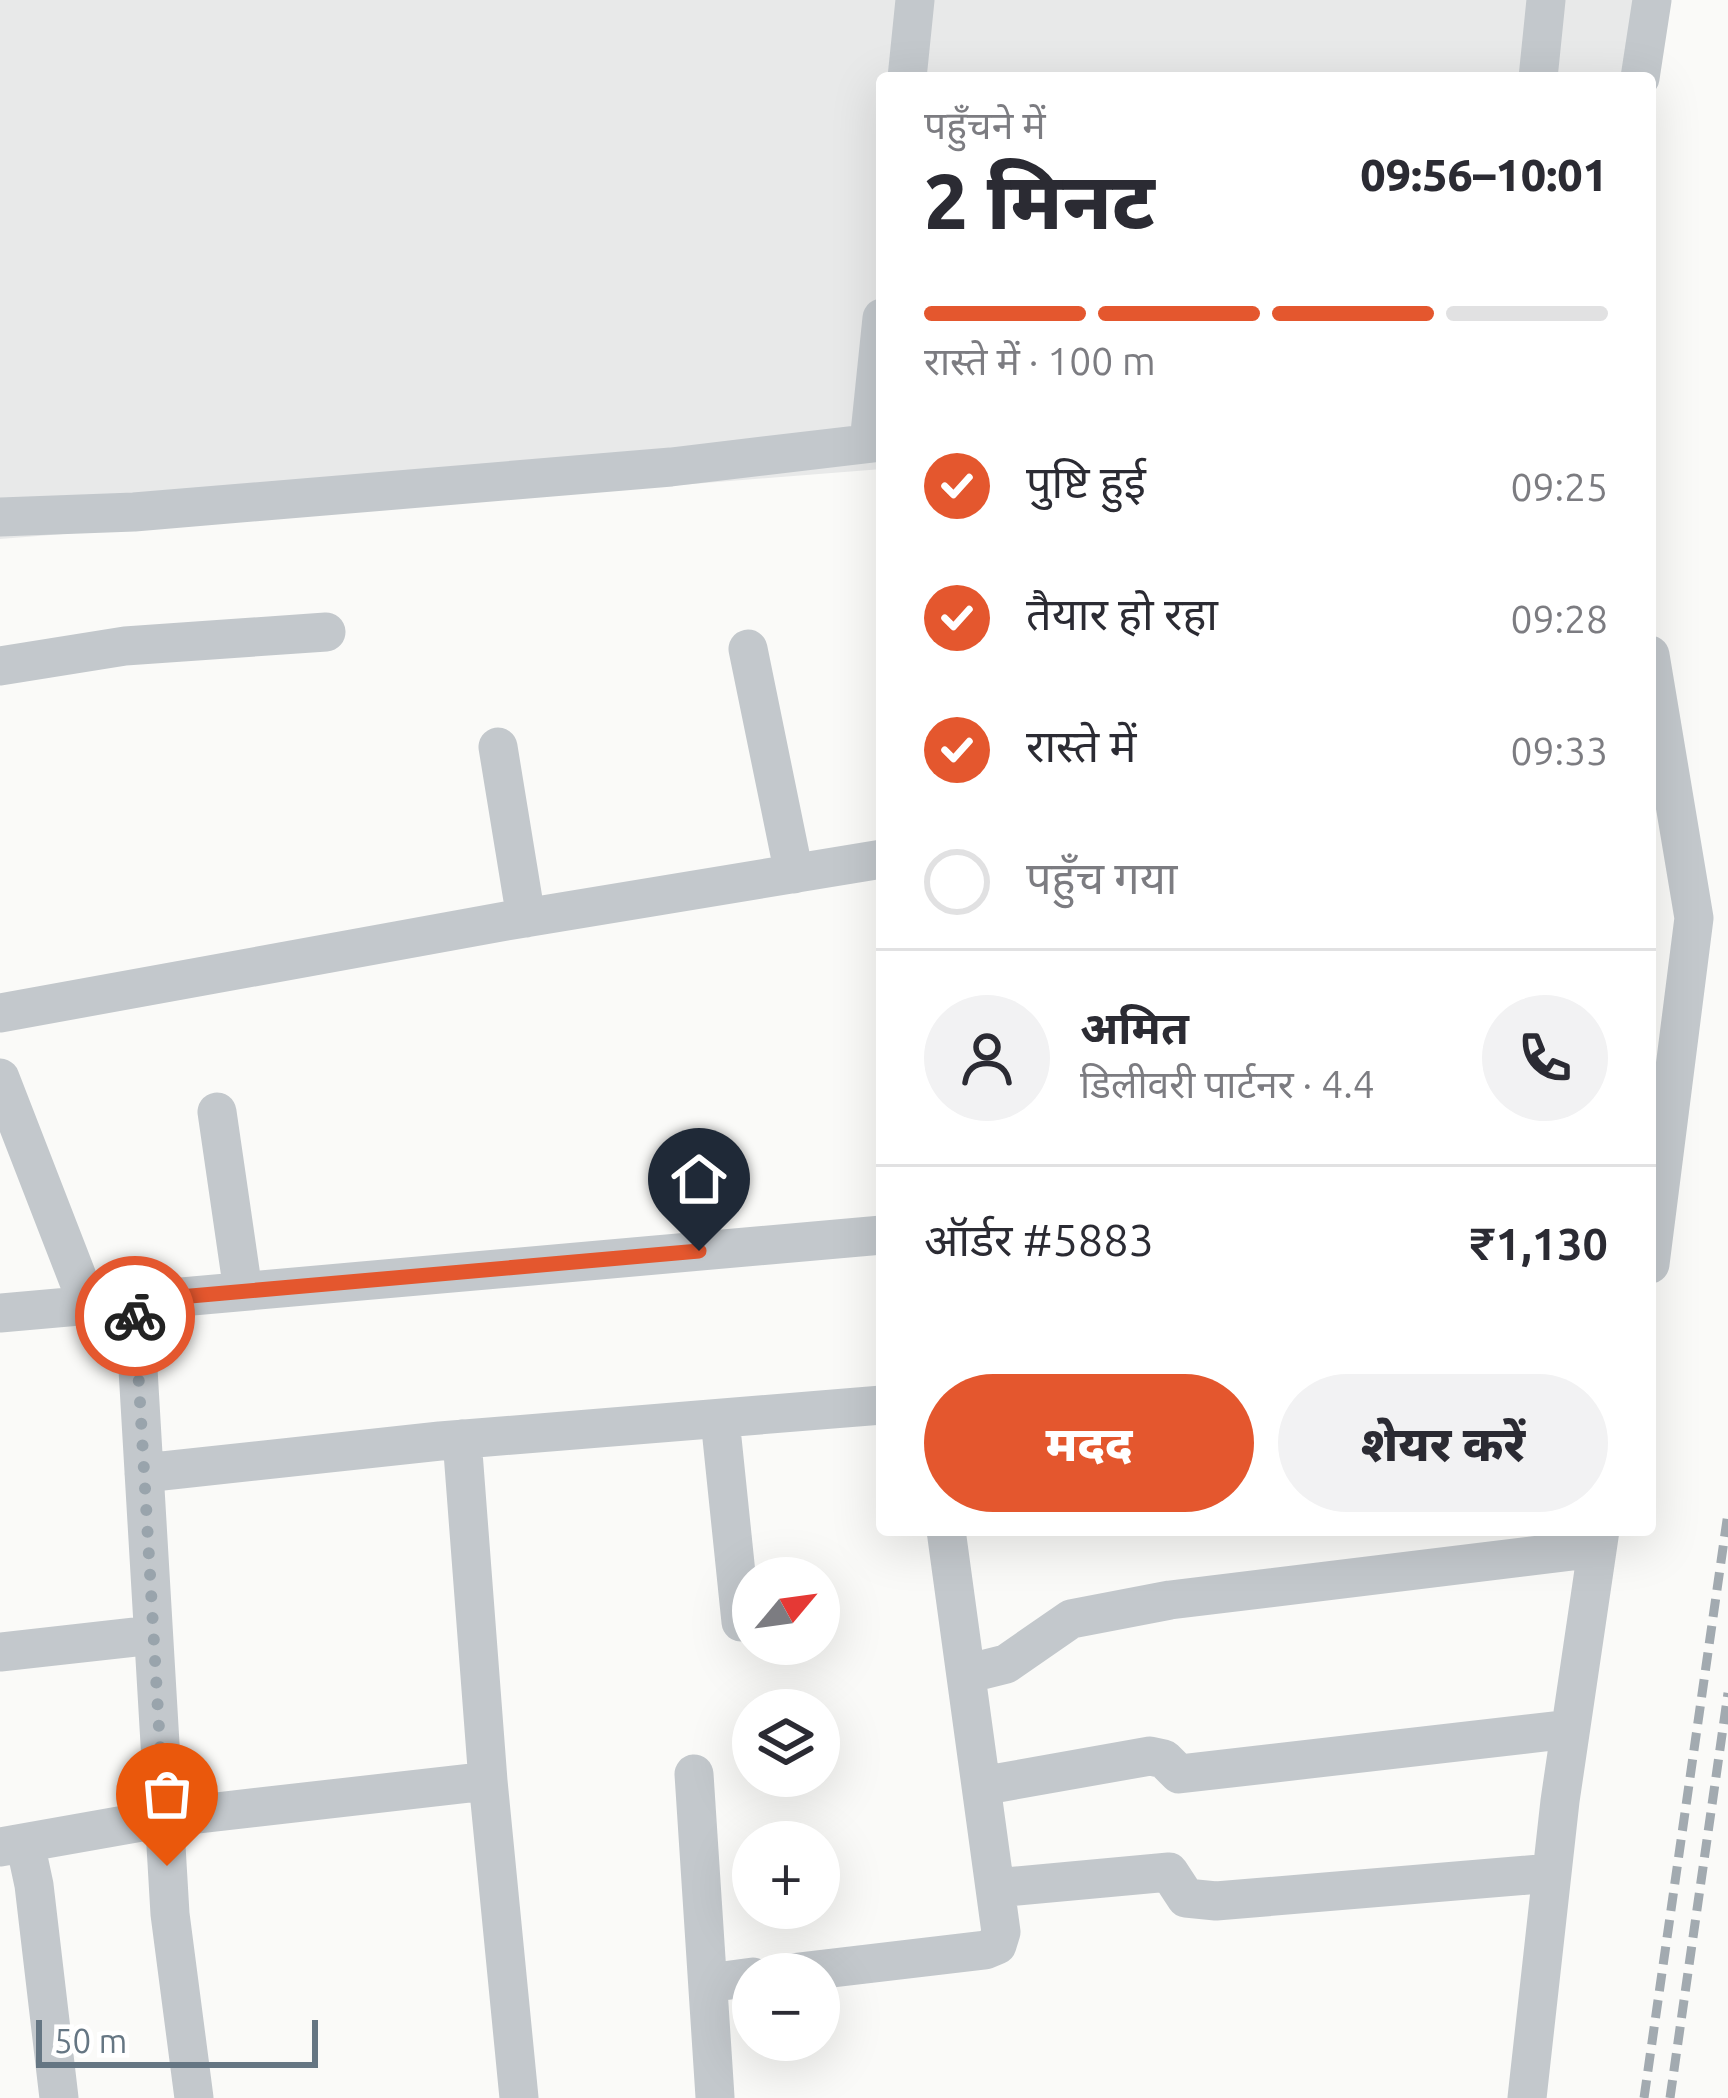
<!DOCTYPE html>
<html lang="hi">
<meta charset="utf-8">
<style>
:root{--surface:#fff;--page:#f2f2f3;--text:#2b2b33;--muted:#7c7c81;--line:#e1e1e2;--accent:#e4572e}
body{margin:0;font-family:Ubuntu,"Noto Sans Devanagari",sans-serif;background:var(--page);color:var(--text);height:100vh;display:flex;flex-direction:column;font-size:45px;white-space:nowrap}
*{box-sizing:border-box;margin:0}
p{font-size:39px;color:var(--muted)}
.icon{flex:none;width:66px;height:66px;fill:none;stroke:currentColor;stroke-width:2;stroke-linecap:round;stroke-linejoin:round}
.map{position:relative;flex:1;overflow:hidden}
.details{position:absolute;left:876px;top:72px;width:780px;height:1464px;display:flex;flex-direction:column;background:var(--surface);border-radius:12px;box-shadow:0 12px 48px #0002}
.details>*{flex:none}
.needle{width:78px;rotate:61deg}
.tools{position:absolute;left:732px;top:1557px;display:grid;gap:24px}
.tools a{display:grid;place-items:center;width:108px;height:108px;border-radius:50%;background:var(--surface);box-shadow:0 12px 48px #0002;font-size:60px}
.scale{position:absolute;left:36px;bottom:30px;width:282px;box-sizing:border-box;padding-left:12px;border:6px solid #657683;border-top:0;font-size:33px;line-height:42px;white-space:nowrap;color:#657683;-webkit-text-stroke:9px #fff;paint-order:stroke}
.pin{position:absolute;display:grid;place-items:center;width:102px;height:102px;color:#fff;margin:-123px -51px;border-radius:50% 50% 50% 0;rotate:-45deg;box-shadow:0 0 12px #0007}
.pin .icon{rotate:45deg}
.courier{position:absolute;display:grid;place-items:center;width:120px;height:120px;margin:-60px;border:9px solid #e4572e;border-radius:50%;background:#fff;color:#222;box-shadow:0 3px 15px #0007}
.summary em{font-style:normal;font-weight:800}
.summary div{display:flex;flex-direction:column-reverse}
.summary{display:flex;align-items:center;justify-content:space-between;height:204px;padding:0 48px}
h1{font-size:78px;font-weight:800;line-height:90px}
.bar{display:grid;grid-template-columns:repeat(4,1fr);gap:18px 12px;align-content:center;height:144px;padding:0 48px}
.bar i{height:15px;border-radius:9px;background:var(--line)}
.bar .active{background:var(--accent)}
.bar p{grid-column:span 4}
.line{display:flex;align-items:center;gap:30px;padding:0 48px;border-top:3px solid var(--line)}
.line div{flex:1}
.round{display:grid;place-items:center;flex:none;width:126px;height:126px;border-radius:63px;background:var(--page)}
ol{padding:0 48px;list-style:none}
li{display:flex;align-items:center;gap:36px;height:132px}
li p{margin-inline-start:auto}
li .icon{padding:12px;border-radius:50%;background:var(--accent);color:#fff;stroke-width:4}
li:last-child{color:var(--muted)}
li i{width:66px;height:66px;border:6px solid var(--line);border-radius:50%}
.action{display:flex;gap:24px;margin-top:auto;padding:24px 48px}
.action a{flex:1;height:138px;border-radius:72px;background:var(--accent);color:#fff;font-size:48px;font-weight:800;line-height:138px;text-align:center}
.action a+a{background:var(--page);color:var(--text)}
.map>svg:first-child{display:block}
.built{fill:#e8e9e9}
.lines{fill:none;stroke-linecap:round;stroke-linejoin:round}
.minor{stroke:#c3c8cc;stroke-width:39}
.rail{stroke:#a2aab0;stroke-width:9;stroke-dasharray:18 9;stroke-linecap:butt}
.done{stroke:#99a4ac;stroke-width:12;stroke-dasharray:0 21.6}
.route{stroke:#e4572e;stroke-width:15}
</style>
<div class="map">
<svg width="1728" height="2098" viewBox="0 0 1728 2098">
<rect width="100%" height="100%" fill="#fafaf8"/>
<!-- built -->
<path class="built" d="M0,0H1656L1650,78H882V469L0,539Z"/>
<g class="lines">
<!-- minor -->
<path class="minor" d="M907,78L915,0
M1538,78L1546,0
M1640,78L1652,0
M869,443L882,318
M0,517L134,512L671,467L882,442
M748,649L794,874
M1650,655L1694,918L1650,1264
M0,666L125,646L326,632
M498,747L526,918
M0,1013L506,921L882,859
M0,1078L88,1305
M217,1112L243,1291
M134,1301L170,1914L194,2098
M0,1313L882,1235
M720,1419L741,1622
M462,1439L488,1781L519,2098
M144,1473L440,1441L882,1405
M0,1652L153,1635
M966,1674L1006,1664L1071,1619L1170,1600L1597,1548
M694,1774L715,2097
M981,1786L1150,1756L1164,1759L1179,1774L1570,1729
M25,1843L34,1885L59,2098
M0,1847L164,1818L488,1781
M995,1888L1169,1872L1186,1898L1216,1901L1552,1873
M782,1974L985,1950L997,1945L1001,1932L946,1530
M708,1983L753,1977
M1527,2098L1560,1801L1600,1530"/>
<!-- rail -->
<path class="rail" d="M1644,2098L1728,1513
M1670,2098L1728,1693"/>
</g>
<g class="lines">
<!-- done -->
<path class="done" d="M135,1316L167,1866"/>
<!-- route -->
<path class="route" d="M135,1316L134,1301L699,1251"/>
</g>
</svg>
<div class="tools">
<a><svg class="needle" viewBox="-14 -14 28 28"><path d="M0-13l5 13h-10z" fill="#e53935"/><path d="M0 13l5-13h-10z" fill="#7c7c81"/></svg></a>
<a><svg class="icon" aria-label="layers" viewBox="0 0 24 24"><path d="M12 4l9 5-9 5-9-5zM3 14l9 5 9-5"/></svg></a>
<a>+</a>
<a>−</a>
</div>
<div class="scale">50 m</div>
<div class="pin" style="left:167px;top:1866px;background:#ea580c"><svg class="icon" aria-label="bag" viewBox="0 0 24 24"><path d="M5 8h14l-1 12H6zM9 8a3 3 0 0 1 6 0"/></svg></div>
<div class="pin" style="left:699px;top:1251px;background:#1f2937"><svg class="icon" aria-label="home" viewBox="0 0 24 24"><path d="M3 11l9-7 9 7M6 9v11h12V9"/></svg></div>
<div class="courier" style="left:135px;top:1316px"><svg class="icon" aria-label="bike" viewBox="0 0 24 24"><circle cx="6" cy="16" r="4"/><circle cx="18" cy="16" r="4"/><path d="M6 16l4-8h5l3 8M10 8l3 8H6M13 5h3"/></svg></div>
<section class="details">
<div class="summary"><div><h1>2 मिनट</h1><p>पहुँचने में</p></div><em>09:56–10:01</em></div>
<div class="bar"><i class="active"></i><i class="active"></i><i class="active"></i><i></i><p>रास्ते में · 100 m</p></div>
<ol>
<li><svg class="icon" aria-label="check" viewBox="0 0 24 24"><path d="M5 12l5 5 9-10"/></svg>पुष्टि हुई<p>09:25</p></li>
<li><svg class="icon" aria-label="check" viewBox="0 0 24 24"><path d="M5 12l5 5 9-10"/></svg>तैयार हो रहा<p>09:28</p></li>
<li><svg class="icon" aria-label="check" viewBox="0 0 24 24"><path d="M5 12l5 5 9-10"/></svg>रास्ते में<p>09:33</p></li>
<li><i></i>पहुँच गया</li>
</ol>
<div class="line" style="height:216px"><a class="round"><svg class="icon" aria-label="person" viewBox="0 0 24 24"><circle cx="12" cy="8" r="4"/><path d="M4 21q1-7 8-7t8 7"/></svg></a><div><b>अमित</b><p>डिलीवरी पार्टनर · 4.4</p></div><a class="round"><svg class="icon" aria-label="phone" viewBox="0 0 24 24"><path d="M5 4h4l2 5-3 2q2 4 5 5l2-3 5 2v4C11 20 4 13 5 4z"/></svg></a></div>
<div class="line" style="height:156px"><div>ऑर्डर #5883</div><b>₹1,130</b></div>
<div class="action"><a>मदद</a><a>शेयर करें</a></div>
</section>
</div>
